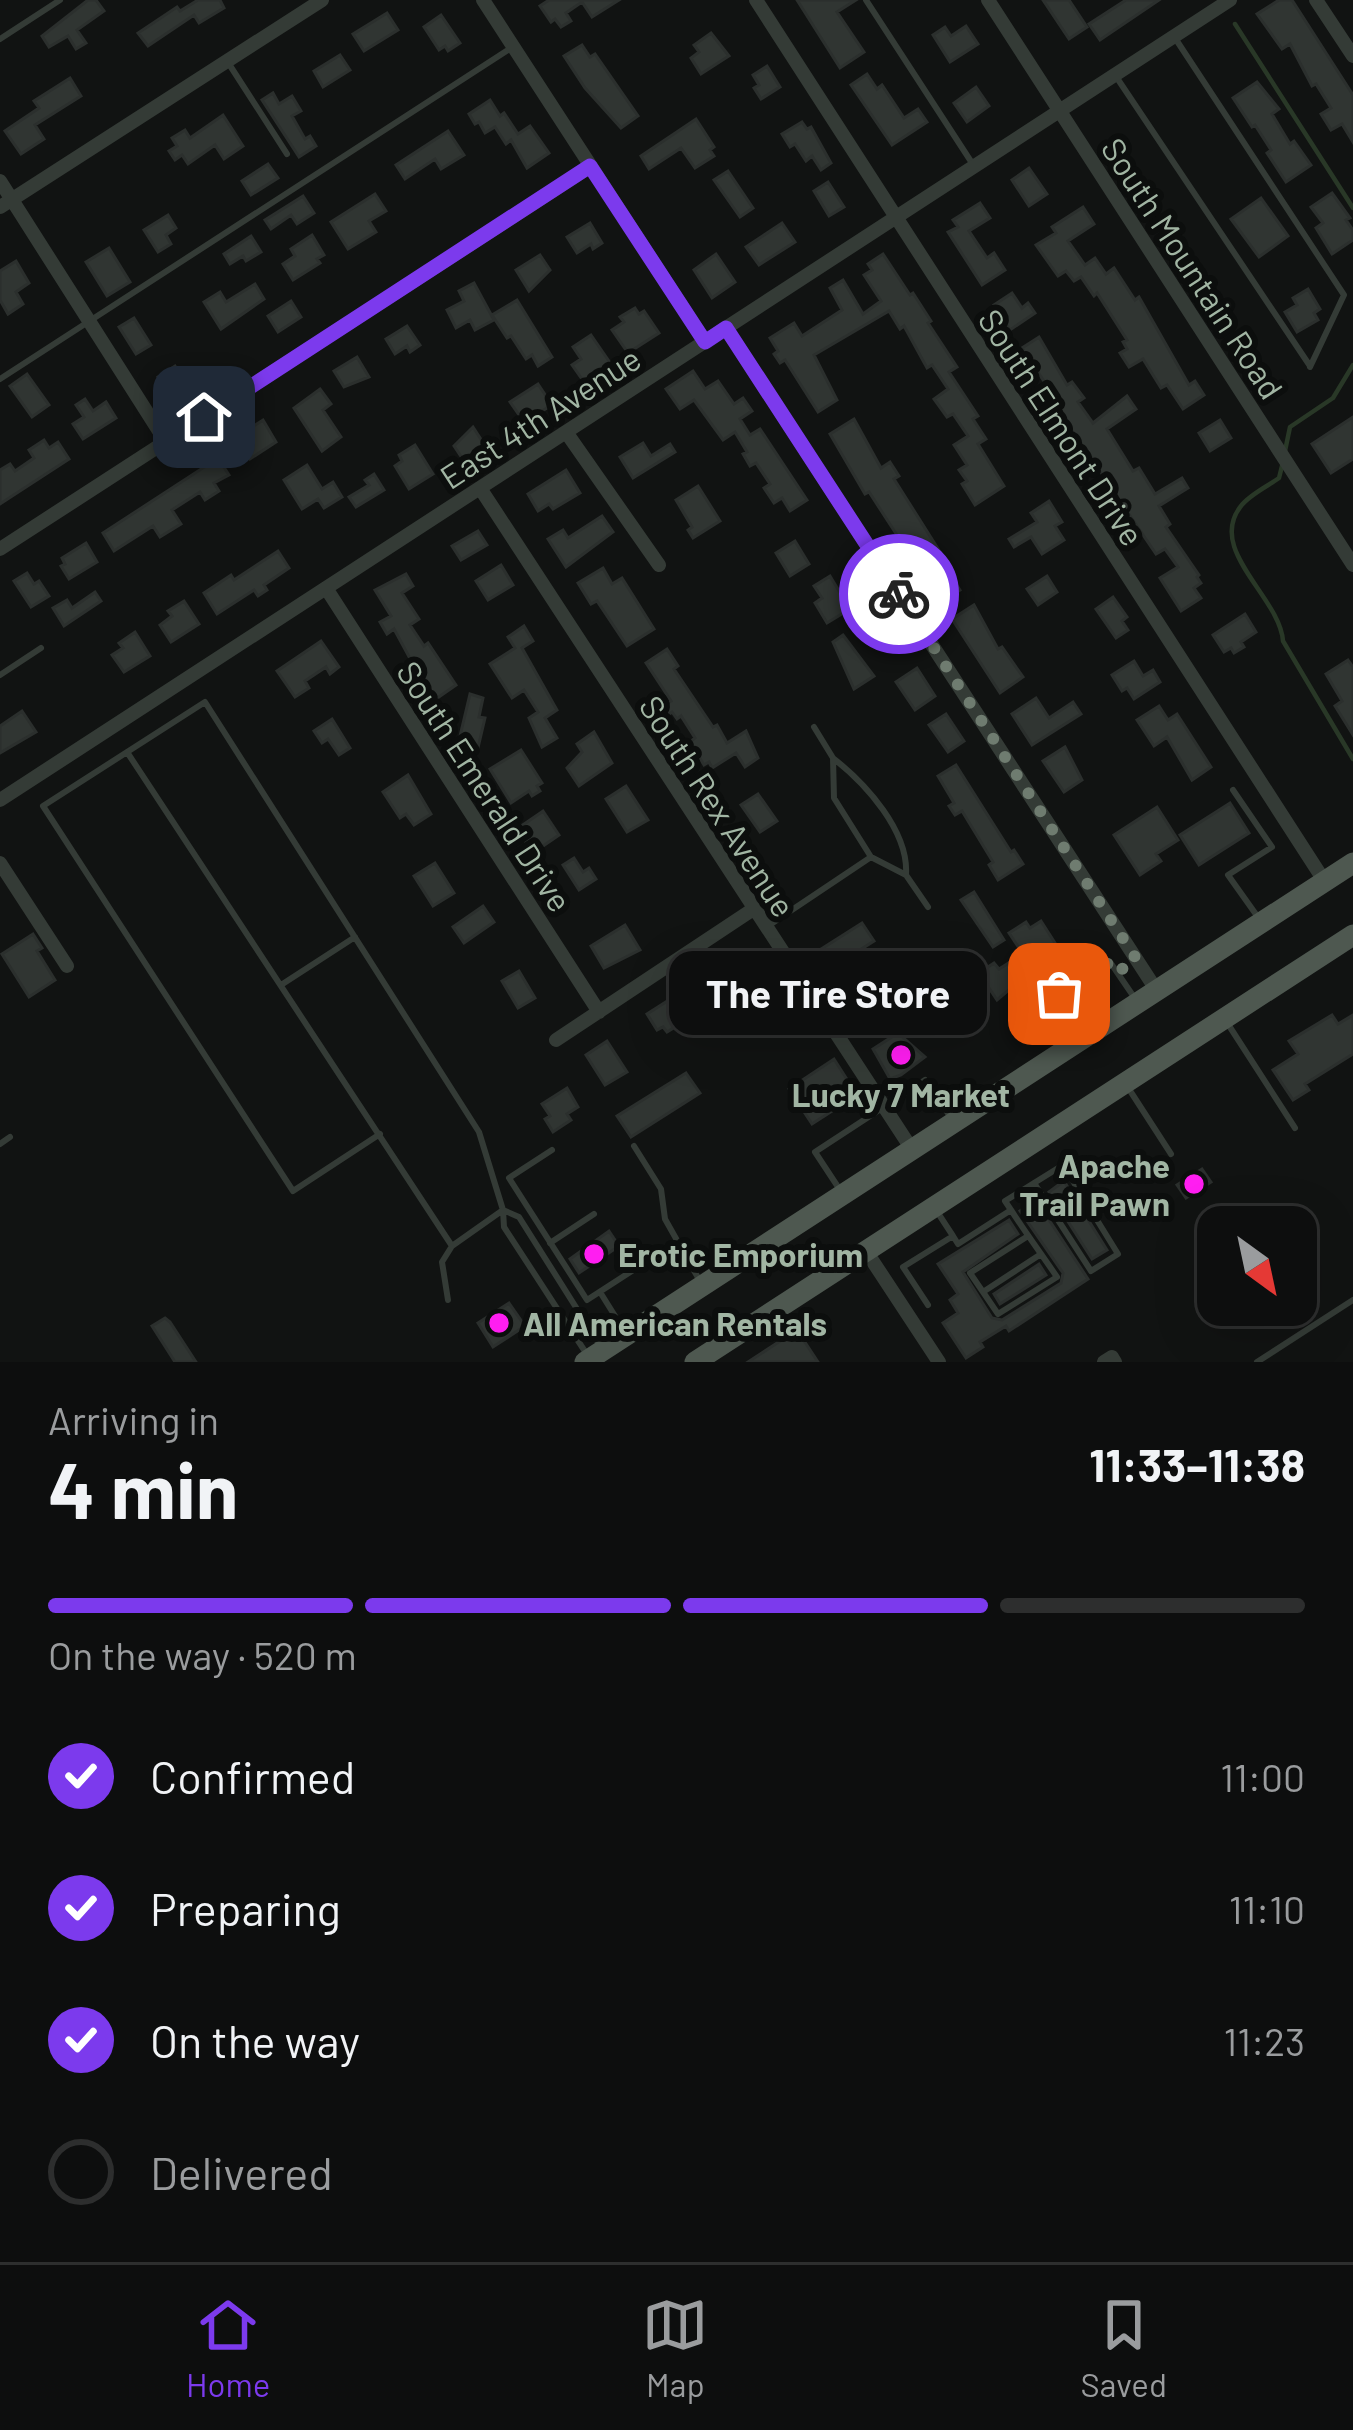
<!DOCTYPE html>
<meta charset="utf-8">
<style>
:root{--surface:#0d0e0e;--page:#161717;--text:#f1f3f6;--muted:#9a9c9e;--line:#2d2e2e;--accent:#7c3aed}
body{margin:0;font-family:Barlow,sans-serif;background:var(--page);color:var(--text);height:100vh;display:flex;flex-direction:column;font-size:45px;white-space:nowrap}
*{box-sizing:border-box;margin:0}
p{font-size:39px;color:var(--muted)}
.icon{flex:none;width:66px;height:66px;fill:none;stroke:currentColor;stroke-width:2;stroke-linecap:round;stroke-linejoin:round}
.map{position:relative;height:1362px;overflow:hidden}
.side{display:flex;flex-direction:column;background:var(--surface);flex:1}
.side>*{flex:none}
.needle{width:78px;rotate:147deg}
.controls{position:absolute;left:1197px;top:1206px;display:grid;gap:24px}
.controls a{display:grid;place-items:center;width:120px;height:120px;border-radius:24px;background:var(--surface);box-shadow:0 12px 48px #0002,0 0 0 3px var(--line);font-size:60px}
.pin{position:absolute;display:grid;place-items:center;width:102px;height:102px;color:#fff;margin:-51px;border-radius:24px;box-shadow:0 6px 18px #0006}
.courier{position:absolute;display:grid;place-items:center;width:120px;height:120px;margin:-60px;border:9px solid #7c3aed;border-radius:50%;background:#fff;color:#222;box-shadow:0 3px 15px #0007}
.bubble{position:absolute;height:84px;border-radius:24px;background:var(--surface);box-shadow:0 12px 48px #0002,0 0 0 3px var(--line);font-size:39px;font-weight:700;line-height:84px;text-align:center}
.head em{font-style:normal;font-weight:700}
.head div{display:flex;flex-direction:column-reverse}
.head{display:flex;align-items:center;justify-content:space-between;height:204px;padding:0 48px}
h1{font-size:78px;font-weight:700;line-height:90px}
.bar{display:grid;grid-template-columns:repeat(4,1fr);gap:18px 12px;align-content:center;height:144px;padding:0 48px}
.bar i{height:15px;border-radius:9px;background:var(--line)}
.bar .active{background:var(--accent)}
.bar p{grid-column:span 4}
ol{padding:0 48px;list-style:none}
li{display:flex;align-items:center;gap:36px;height:132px}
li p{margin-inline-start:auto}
li .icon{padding:12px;border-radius:50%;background:var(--accent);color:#fff;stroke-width:4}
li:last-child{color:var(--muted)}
li i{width:66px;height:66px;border:6px solid var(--line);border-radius:50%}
.dock{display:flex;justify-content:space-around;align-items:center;height:168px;border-top:3px solid var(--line);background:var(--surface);font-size:33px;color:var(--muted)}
.dock a{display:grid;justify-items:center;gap:6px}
.dock .active{color:var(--accent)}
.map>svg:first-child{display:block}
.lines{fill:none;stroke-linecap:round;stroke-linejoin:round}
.stream{stroke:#293827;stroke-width:4.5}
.building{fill:#303532;stroke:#2b2f2d;stroke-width:3}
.service{stroke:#343b36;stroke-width:6}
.minor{stroke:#343b36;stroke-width:14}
.primary{stroke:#4e5850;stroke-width:21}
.done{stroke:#6f7c70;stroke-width:12;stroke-dasharray:0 21.6}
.route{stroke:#7c3aed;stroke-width:15}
.poi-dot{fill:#ff1ef1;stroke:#0c0e0d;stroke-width:4.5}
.labels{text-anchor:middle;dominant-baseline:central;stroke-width:12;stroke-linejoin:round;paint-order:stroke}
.street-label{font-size:33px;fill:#a1b5a3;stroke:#0c0e0d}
.poi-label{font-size:33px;font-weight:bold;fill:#a1b5a3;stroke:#0c0e0d;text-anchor:start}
</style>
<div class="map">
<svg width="1353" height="1362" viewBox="0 0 1353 1362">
<rect width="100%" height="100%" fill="#111312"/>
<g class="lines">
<!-- stream -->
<path class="stream" d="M1235,24L1353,208
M1285,451L1290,427L1333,398L1353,365
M1283,462L1279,478C1268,486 1249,495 1241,506C1206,550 1280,597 1283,641L1353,759"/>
</g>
<!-- building -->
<path class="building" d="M88,0H96L104,11L77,30L86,43L76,49L68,36L49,47L42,36Z
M198,0H220L224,8L199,23L194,15L148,46L138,33L177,7L180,11Z
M549,0H619L592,17L582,2L566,13L571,21L561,27L555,19L551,22L540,6Z
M797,0H856L837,12L864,52L840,68Z
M1043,0H1069L1087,27L1069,39Z
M1126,0H1159L1100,40L1089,24Z
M1279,0H1292L1353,95V142L1342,124L1331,130L1321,114L1331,108L1316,84L1312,86L1290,44L1282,49L1257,14Z
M387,13L398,30L364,51L353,34Z
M441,15L460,43L448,51L445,46L439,50L424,27Z
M966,26L978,44L950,62L933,35L945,27L951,36Z
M711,33L729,56L701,74L691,58L699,52L694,45Z
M582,45L590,57L595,54L638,116L621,128L585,88L564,56Z
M340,55L350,70L323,87L314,71Z
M767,66L780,87L761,99L754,88L759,85L753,75Z
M867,74L877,89L882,85L904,118L918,109L927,122L892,145L851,85Z
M70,78L81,96L35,125L44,139L21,154L5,131L39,108L34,101Z
M1257,82L1279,109L1272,114L1290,144L1294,141L1311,165L1286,182L1267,153L1271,150L1255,125L1252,127L1233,98Z
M976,87L989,106L967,122L954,103Z
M273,93L279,104L292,96L301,111L292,116L305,139L310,136L316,146L299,157L262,100Z
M490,100L500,116L504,113L518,134L530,126L549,153L527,168L511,140L506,144L495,127L485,133L479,122L475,124L469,114Z
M223,115L243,146L224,159L215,145L188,164L182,155L175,160L169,151L177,146L172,138L185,130L190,138Z
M696,119L714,147L710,150L714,156L695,168L681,148L649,169L641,156Z
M802,122L807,129L811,127L831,163L821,170L812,156L806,161L795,144L790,147L782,134Z
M448,131L464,155L441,169L435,159L405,179L396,165Z
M268,164L278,178L251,195L242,181Z
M1029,168L1047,194L1029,206L1012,180Z
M728,171L753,208L740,217L714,180Z
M828,182L844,207L829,216L814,191Z
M1332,193L1350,218L1346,220L1353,230V240L1332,254L1316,228L1323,223L1311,207Z
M375,194L386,211L369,221L376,232L348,249L331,222Z
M303,196L314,213L297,224L291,215L271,229L265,220Z
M1261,198L1288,236L1259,257L1231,219Z
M980,203L990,218L969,231L987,258L994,253L1005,270L982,285L948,232L958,227L953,220Z
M1083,207L1094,224L1068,241L1085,265L1095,258L1106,274L1114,268L1135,300L1139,297L1189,385L1195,381L1204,395L1183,409L1167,385L1161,388L1143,359L1129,367L1120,353L1127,349L1123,342L1127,340L1097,293L1094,296L1081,277L1074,281L1066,271L1058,276L1036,245L1056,233L1052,227Z
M168,215L176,228L166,235L171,244L158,252L144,230Z
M590,223L602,243L593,249L591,244L577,253L567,237Z
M782,223L795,242L759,265L746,247Z
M312,235L324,255L317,259L320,263L293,280L283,264L295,256L291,249Z
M251,236L261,252L246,261L243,256L230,264L224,254Z
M109,248L130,282L107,296L86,262Z
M716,254L735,282L712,298L694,270Z
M883,254L910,295L913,293L931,321L928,323L957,367L949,372L978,416L973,419L986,439L978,444L1004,486L975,505L962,484L967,481L959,470L967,465L954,445L968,436L953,414L947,417L934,399L948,389L932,365L927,368L904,326L900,329L889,311L814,355L837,400L818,412L785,360L780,363L774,354L778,351L770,338L794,323L802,336L842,310L830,288L843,280L863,314L881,301L864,275L872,270L868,264Z
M540,255L550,270L529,291L516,270Z
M16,261L29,283L16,292L23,304L8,314L0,300V271Z
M474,283L494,320L475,330L470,320L456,328L447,310L464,301L459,291Z
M255,284L264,299L221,329L204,302L220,292L226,302Z
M1308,289L1320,309L1314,313L1318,320L1297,332L1285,312L1297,305L1293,298Z
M1012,293L1022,308L1028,303L1035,313L1010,330L994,305Z
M517,300L552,357L538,366L532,355L526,359L511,336L507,338L492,315Z
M291,301L301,317L278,332L268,316Z
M635,308L639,314L644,311L659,333L628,353L612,330L624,322L620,317Z
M134,318L151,345L136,354L119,327Z
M407,326L420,345L410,352L407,346L395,354L386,339Z
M591,335L611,364L584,382L572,365L581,359L573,347Z
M1039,337L1067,385L1072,382L1084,398L1078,402L1093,423L1127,396L1136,409L1107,429L1133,471L1139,468L1155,494L1182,478L1188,488L1159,506L1170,524L1166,527L1199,575L1197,577L1201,583L1194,588L1201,598L1181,611L1160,578L1178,567L1165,549L1156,554L1043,388L1047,386L1022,348Z
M357,357L369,377L344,387L334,371Z
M175,366L194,397L177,407L158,377Z
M693,371L705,389L718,381L734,404L743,398L752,411L740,419L750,435L760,429L807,500L790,511L782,498L774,503L764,488L770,484L756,463L750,466L743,454L747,452L735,432L723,440L694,400L680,409L666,389Z
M27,374L49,405L32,417L10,386Z
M538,384L552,405L524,422L510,402Z
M320,389L331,404L323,410L341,437L322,451L294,408Z
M85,399L93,411L106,402L116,418L83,439L73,424L84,417L76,405Z
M1353,417V459L1331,473L1312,444Z
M854,419L881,468L890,462L899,476L894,479L954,574L951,576L960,590L941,603L869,492L865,494L830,434Z
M263,420L276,442L250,459L236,437Z
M1220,420L1231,438L1210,451L1199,433Z
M473,427L486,447L464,461L454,446Z
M44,440L49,448L58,442L69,459L0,504V470L10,464L15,471L34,458L29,450Z
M643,443L651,456L670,444L675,452L633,478L620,457Z
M415,445L433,474L409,489L395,466L402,461L399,455Z
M218,458L229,475L214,483L219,491L205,500L200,492L172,510L181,524L160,537L153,526L114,551L103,533Z
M307,465L322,489L333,482L342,497L324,508L318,499L302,509L284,480Z
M566,470L580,493L553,509L549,504L538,511L528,494Z
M374,474L384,490L356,507L349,497L369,485L365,480Z
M698,486L720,521L693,538L688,530L692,527L676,500Z
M1049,501L1062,522L1055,526L1064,540L1042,554L1031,537L1014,547L1009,539L1037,522L1031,513Z
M602,516L613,532L566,567L548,539L563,530L568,538Z
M478,531L487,545L461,560L452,546Z
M795,541L809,564L790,576L776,553Z
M86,543L97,562L69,579L61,566L65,564L62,558Z
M278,551L289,568L264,585L267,590L258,596L254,590L217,614L204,593L231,575L234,580Z
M501,565L513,585L488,600L476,581Z
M603,568L612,584L622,578L654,629L627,646L597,601L591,604L578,583Z
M27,573L34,584L39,581L49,596L31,607L14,581Z
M406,574L413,586L402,593L419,619L410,625L424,646L428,643L456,685L433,701L394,629L387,634L380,622L391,616L375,590Z
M830,576L850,609L827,623L815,603L822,598L814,586Z
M1047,576L1057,592L1038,605L1027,589Z
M95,592L101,601L64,626L53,608L67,600L72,608Z
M1113,597L1127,617L1122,621L1128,630L1116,638L1096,609Z
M184,601L199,624L171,642L160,625L172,616L168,611Z
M974,605L998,649L1002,647L1023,677L1000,693L952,619Z
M1245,614L1256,632L1241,642L1244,647L1234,653L1231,648L1224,652L1213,635Z
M524,626L533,641L522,648L557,710L545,718L557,738L542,747L529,718L538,712L524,690L512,698L490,664L515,648L508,637Z
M135,632L150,656L124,672L112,655L123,648L119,643Z
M843,635L874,676L854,689L833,642Z
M321,641L339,667L330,674L326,667L305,681L309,688L295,697L277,671Z
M667,649L678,666L674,669L713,727L717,725L727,743L746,731L758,758L745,767L736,753L712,768L709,762L704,765L690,742L695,738L681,716L677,719L672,712L668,715L662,706L671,701L646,663Z
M1348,660L1353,667V735L1335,706L1342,701L1326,674Z
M1134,661L1143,676L1153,670L1160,682L1134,699L1127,688L1122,691L1112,675Z
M917,668L935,696L915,710L896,682Z
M470,694L483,698L479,717L485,718L477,752L462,749L465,738L460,736Z
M1036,698L1049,718L1073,702L1081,714L1032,745L1012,714Z
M1159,706L1168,720L1177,714L1211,767L1192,780L1167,737L1154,746L1137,720Z
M22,711L36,732L0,753V726Z
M946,714L964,741L948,752L929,725Z
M332,719L350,748L339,755L328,739L322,743L314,731Z
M594,732L612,763L579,786L567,768L582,752L577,744Z
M1065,747L1082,780L1064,792L1043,761Z
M521,750L542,783L537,786L540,791L532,796L529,791L511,803L490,769Z
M956,765L1011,852L1014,850L1023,864L998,880L989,865L993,862L962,811L955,815L949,806L954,803L938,776Z
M408,775L431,814L414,825L406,814L400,818L383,792Z
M626,786L648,820L627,832L606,799Z
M758,794L777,821L760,832L741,805Z
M1230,803L1249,833L1199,865L1180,835Z
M1157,807L1178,840L1156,854L1161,861L1140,875L1114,835Z
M543,811L559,835L533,853L517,829Z
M574,858L583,872L589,868L596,879L579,890L563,865Z
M435,863L454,893L433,906L414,876Z
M974,892L1004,940L993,947L961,900Z
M483,906L494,922L464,943L453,927Z
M1041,921L1057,946L1025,968L1029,973L997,1000L979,973L994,963L999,969L1023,954L1009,933L1026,922L1030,928Z
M862,923L874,941L860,950L876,974L869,979L875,987L849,1004L841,993L849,988L830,960L823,964L815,953Z
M625,925L640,950L604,968L591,946Z
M33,934L42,948L37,951L55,980L29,997L2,954Z
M747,956L759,975L742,986L744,990L709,1007L704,998L712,993L705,982Z
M519,971L535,998L518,1008L502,981Z
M686,989L696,1005L676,1018L680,1024L667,1032L663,1027L657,1030L647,1014Z
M781,998L796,1022L779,1032L764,1009Z
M1332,1015L1338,1024L1353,1015V1054L1305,1084L1309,1090L1293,1100L1273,1070L1298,1054L1289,1041Z
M898,1033L925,1057L901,1075L890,1079L873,1049Z
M607,1041L627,1072L605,1085L586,1055Z
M834,1059L857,1095L812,1124L789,1089Z
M686,1073L700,1093L631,1137L617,1116Z
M567,1088L578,1107L567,1114L571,1120L553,1132L545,1119L550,1116L542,1104Z
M1202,1169L1211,1182L1186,1198L1177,1185Z
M1064,1181L1107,1250L1092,1259L1049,1192Z
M1036,1200L1088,1279L1009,1331L1006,1326L980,1342L983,1347L966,1358L943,1323L958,1313L950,1300L958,1294L938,1264L1009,1220L1018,1234L963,1272L992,1318L1002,1320L1061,1283L1063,1273L1020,1211Z
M609,1231L619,1246L579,1273L570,1259Z
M1039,1264L1046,1275L1000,1304L994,1294Z
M509,1303L525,1326L493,1347L478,1323Z
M165,1318L170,1322L196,1362H175L152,1326Z
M797,1330L818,1362H748Z"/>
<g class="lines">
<!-- service -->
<path class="service" d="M866,0L972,163
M1175,38L1344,295L1310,367
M0,39L60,0
M229,64L287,154
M1117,78L1310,366
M0,379L511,48
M0,675L41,648
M814,727L833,758L834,798L871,857L906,875L928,907
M127,752L452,1246L503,1210
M833,758C866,784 909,831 906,875
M1233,790L1272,847L1228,875L1260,920
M768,926L871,857
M281,985L355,937
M1226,1021L1295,1128
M1085,1034L1059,994L1110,962L1136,1000
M1127,1086L1171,1154
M380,1134L293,1191L43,806L205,702L479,1132L503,1210L504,1227L586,1353
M0,1144L10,1137
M634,1146L661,1189L665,1219L701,1283
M552,1150L509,1178L587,1300L638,1267
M842,1193L815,1152L925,1080L952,1119
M503,1210L519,1217L601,1347
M1011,1210L1005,1201L1063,1165L1118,1254L1091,1271L1034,1183
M953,1236L958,1244L1011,1210C1026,1233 1042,1255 1057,1277L998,1314L983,1292L1041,1254
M550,1243L594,1214
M600,1292L625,1332
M983,1292L970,1273L1028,1236
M448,1300L442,1262L452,1246
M928,1305L903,1267L953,1236L936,1210
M1257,1362L1353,1300"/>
<!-- minor -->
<path class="minor" d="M483,0L705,342
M756,0L1325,882
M988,0L1353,565
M1316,0L1353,56
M0,181L166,442
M0,207L322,0
M726,328L1157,991
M566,432L659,565
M480,488L913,1151
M0,549L591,166
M326,588L599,1012
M0,800L1230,0
M0,863L67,966
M556,1040L752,910
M866,1251L939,1362
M1104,1362L1112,1357L1115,1362"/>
<!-- primary -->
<path class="primary" d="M585,1362L1353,863
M695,1362L1353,935"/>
</g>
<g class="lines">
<!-- done -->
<path class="done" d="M899,594L1137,960L1117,972L1110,962L1059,994"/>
<!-- route -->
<path class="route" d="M204,417L590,166L705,342L726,328L899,594"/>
</g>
<!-- markers -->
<g class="poi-dot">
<circle cx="901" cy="1055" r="12"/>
<circle cx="1194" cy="1184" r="12"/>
<circle cx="594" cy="1254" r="12"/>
<circle cx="499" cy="1323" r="12"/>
</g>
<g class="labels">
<!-- street labels -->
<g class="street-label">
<text transform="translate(1193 268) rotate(57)">South Mountain Road</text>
<text transform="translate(540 417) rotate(-33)">East 4th Avenue</text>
<text transform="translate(1062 427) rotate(57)">South Elmont Drive</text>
<text transform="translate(485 786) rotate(57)">South Emerald Drive</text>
<text transform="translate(718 806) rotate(57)">South Rex Avenue</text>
</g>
<!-- poi labels -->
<g class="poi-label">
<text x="901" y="1094" text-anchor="middle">Lucky 7 Market</text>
<text x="1170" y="1165" text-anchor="end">Apache<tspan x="1170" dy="38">Trail Pawn</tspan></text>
<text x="618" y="1254">Erotic Emporium</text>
<text x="523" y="1323">All American Rentals</text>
</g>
</g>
</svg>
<div class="controls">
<a><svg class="needle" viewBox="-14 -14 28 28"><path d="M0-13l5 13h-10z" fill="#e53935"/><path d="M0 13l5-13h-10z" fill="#9a9c9e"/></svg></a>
</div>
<div class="pin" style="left:1059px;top:994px;background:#ea580c"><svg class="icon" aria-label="bag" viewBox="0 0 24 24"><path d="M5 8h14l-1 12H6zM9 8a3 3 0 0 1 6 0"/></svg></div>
<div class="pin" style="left:204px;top:417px;background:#1f2937"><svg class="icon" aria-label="home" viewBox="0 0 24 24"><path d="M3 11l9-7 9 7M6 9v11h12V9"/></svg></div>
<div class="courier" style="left:899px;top:594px"><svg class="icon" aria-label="bike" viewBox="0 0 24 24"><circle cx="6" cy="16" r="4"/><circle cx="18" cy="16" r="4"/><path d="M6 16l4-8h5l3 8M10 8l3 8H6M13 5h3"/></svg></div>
<div class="bubble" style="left:669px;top:951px;width:318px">The Tire Store</div>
</div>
<section class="side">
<div class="head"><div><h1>4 min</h1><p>Arriving in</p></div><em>11:33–11:38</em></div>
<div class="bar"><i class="active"></i><i class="active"></i><i class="active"></i><i></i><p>On the way · 520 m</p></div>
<ol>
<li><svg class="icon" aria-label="check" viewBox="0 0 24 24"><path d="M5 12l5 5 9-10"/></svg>Confirmed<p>11:00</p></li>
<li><svg class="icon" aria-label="check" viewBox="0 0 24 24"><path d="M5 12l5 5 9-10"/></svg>Preparing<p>11:10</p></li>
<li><svg class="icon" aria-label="check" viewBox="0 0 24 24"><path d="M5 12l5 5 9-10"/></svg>On the way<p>11:23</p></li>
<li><i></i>Delivered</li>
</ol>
</section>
<nav class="dock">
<a class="active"><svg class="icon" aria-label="home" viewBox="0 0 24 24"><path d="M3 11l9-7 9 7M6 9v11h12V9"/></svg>Home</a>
<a><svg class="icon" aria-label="map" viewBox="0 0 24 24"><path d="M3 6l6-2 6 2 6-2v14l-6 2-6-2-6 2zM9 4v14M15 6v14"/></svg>Map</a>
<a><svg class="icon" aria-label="saved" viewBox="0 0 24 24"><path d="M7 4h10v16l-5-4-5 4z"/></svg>Saved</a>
</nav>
